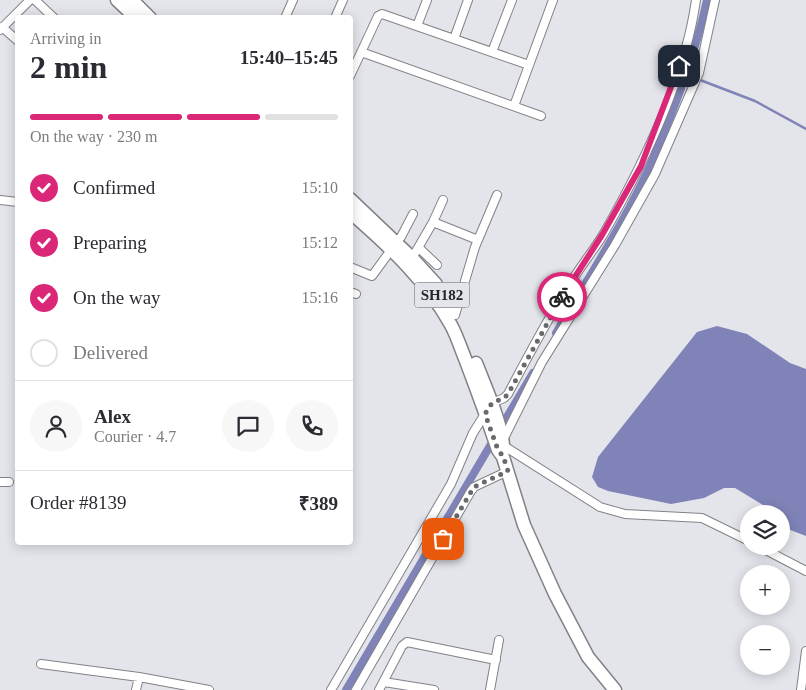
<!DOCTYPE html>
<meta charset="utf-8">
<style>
:root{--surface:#fff;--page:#f7f7f7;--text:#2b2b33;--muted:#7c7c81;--line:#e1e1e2;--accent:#db2777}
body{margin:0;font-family:"Times New Roman",serif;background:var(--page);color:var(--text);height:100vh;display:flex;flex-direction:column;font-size:19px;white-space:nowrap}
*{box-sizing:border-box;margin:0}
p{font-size:16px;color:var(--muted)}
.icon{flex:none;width:28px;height:28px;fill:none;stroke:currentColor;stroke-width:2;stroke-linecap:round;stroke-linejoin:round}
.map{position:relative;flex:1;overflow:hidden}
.sheet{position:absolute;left:15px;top:15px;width:338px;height:530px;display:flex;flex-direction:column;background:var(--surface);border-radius:5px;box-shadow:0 2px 12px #0003}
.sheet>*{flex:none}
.controls{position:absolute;left:740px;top:505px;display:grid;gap:10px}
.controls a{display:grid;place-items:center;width:50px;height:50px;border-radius:50%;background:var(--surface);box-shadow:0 2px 12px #0003;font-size:25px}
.pin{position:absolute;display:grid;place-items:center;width:42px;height:42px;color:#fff;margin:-21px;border-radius:10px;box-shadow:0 2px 8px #0006}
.courier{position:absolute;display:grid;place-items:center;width:50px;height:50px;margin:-25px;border:4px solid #db2777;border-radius:50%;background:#fff;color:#222;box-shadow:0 1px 6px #0007}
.headline em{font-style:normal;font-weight:700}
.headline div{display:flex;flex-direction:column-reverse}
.headline{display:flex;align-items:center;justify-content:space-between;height:85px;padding:0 15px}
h1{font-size:32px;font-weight:700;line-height:38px}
.bar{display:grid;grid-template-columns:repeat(4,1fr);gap:8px 5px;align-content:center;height:60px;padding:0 15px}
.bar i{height:6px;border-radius:4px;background:var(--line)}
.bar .selected{background:var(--accent)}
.bar p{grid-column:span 4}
.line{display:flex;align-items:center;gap:12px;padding:0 15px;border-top:1px solid var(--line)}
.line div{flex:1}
.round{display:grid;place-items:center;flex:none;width:52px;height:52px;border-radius:26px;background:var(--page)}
ol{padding:0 15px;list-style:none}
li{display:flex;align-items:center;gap:15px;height:55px}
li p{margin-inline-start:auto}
li .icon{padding:5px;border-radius:50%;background:var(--accent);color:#fff;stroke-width:4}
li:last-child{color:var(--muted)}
li i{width:28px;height:28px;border:2px solid var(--line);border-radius:50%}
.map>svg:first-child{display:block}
.water{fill:#7f83b7}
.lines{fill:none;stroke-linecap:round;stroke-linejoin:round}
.stream{stroke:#7f83b7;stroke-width:2.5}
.canal{stroke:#7f83b7;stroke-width:8}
.street-casing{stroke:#818287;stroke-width:10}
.primary-casing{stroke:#818287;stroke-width:15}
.street{stroke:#fff;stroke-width:8}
.primary{stroke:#fff;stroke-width:12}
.done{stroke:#68696c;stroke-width:5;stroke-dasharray:0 9}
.route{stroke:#db2777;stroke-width:6}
.labels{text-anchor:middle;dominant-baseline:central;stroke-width:4;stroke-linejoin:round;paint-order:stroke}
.shield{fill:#e4e5eb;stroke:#5e5f62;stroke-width:1}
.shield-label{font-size:15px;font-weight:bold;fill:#252628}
</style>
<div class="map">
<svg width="806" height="690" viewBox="0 0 806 690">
<rect width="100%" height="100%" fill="#e4e5eb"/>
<!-- water -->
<path class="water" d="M717,326L747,334L790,363L806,369V536L785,528L781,525V514H771L763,505L735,488H724L704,498L671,504L608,491L598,487L592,477L598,457L697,332Z"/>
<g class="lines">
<!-- stream -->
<path class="stream" d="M687,75L755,101L806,129"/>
<!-- canal -->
<path class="canal" d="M556,333C589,276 627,219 653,159C675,107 695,55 707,0
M346,690L533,373"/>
<defs>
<path id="street" d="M35,0L54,18
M285,18L293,0
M335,18L343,0
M417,26L427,0
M2,27L18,41
M0,30L30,0
M454,39L468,0
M361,52L541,116
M492,52L512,0
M350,76L378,16L382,14L529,65
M514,106L553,0
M0,200L18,202
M433,222L478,240
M396,242L401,237L413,214
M419,248L437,265
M411,260L433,222L443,200
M350,267L372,276L391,250
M350,292L356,294
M455,315L475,247L497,195
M503,440L542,362L615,245L655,174L699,73L715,0
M504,446L600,507L625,514L702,518L749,541
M0,482H9
M758,546L806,571
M41,664L139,677L209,690
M384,682L434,690
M136,690L139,677
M331,690L451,484L473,433L492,403L504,398L508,394C528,356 548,318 571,282C581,266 593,251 603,235C642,167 685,78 696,0
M356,690L471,491L474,487L508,471
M379,690L402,646L407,642L496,660
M490,690L499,640
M801,690L806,651"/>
<path id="primary" d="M117,0L136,18
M132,0L150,18
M350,199L412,258L435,283L451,309
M350,212C388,245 427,281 451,325C457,336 461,349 466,361C477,390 488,420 498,450L503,457L524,525L555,594L588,657L615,690
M476,363C484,384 505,430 503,451"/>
</defs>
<!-- street casing -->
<use href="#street" class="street-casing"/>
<!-- primary casing -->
<use href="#primary" class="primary-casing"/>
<!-- street -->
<use href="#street" class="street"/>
<!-- primary -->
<use href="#primary" class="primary"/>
</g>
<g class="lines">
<!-- done -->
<path class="done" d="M443,539L474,487L508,471L503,456L498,450L485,414L492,403L504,398L508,394L562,297"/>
<!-- route -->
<path class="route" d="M562,297L602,235L641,166L679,66"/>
</g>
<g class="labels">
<!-- shield labels -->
<rect class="shield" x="414.5" y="282.5" width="55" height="25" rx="4"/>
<g class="shield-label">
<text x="442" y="295">SH182</text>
</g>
</g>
</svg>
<div class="controls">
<a><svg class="icon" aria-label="layers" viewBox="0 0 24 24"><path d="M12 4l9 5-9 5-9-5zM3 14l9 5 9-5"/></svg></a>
<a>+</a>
<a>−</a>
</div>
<div class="pin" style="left:443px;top:539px;background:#ea580c"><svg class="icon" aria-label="bag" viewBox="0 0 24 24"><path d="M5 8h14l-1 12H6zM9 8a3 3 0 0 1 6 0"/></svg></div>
<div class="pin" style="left:679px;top:66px;background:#1f2937"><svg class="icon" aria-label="home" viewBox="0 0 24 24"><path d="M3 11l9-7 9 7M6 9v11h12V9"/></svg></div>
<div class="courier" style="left:562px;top:297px"><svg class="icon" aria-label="bike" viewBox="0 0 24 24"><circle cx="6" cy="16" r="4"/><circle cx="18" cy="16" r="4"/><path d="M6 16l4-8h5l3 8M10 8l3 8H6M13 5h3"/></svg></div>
<section class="sheet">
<div class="headline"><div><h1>2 min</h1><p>Arriving in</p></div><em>15:40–15:45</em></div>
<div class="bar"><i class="selected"></i><i class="selected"></i><i class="selected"></i><i></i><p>On the way · 230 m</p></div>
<ol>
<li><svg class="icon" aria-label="check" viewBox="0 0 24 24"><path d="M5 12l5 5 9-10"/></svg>Confirmed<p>15:10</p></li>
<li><svg class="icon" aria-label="check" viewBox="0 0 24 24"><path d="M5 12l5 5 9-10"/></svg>Preparing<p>15:12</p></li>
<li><svg class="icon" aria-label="check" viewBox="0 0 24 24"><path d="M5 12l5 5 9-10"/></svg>On the way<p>15:16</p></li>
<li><i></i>Delivered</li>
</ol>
<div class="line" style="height:90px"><a class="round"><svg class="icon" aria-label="person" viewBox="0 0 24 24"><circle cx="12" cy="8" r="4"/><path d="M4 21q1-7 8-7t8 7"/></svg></a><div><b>Alex</b><p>Courier · 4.7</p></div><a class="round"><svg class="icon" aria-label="chat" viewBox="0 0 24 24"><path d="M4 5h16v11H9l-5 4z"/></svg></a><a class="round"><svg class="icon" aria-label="phone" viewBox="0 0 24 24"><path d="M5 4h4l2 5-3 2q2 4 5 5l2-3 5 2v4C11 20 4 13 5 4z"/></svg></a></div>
<div class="line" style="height:65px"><div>Order #8139</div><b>₹389</b></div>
</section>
</div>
